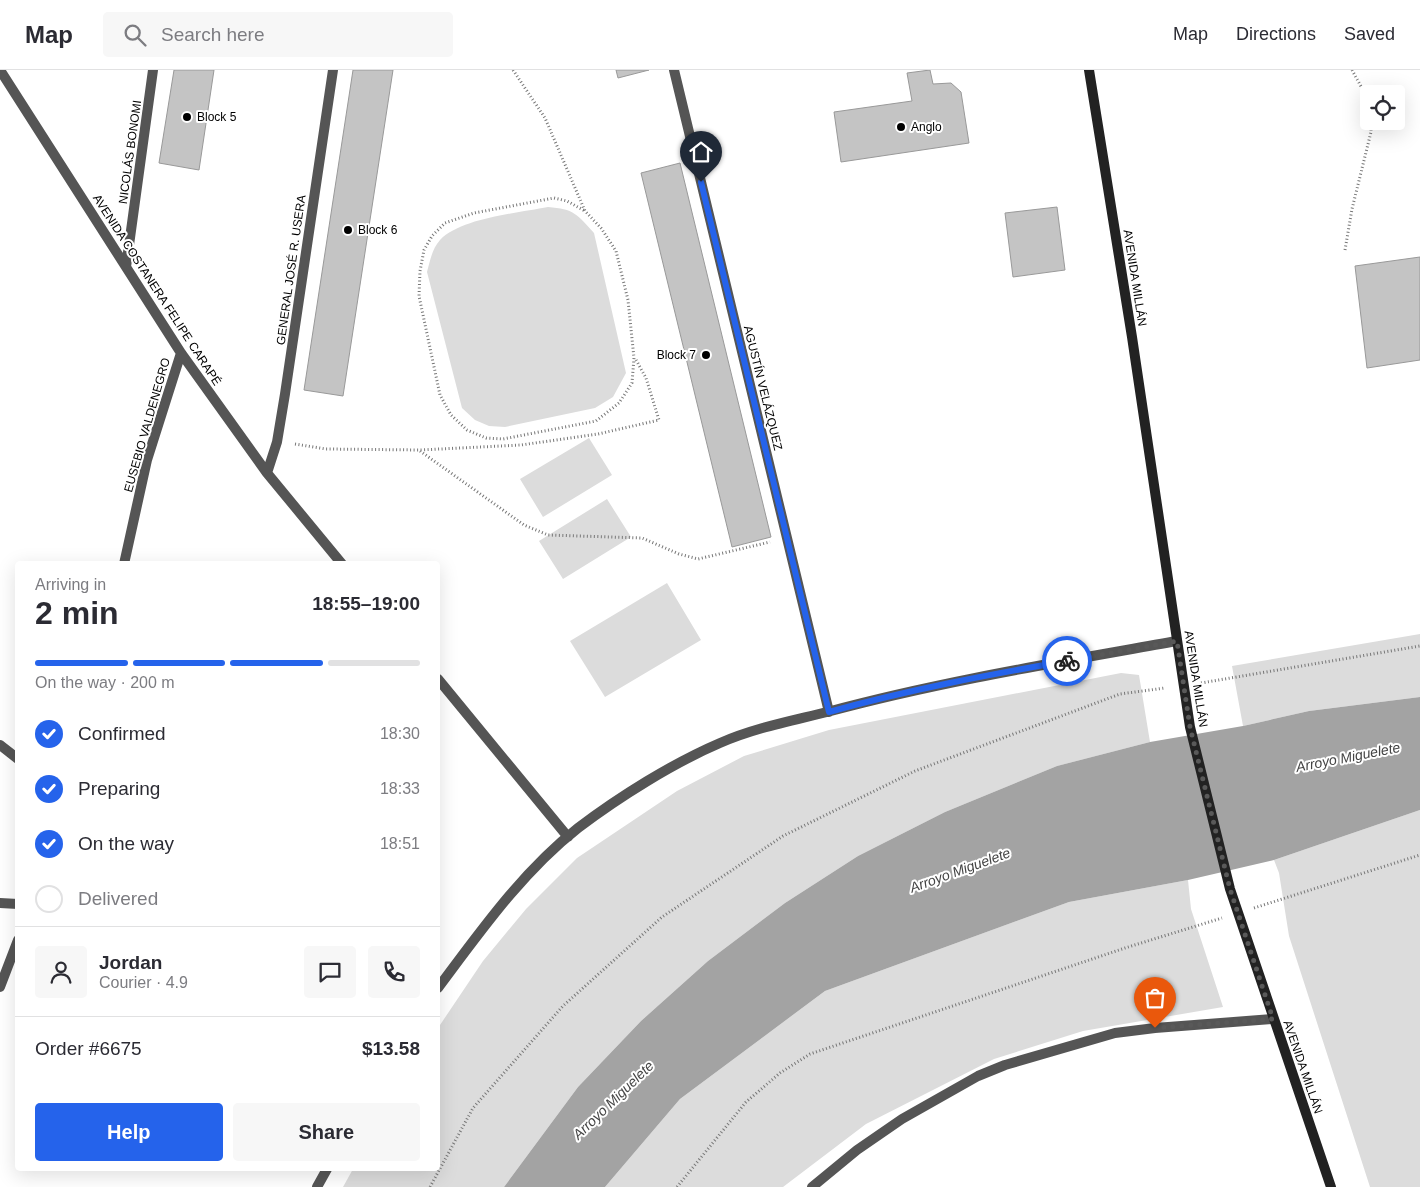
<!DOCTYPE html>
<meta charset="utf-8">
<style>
:root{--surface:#fff;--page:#f7f7f7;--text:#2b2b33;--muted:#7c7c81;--line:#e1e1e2;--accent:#2563eb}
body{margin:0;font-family:Arial,sans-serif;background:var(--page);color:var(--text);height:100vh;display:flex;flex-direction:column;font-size:19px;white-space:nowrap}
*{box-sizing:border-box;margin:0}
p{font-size:16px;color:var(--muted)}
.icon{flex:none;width:28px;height:28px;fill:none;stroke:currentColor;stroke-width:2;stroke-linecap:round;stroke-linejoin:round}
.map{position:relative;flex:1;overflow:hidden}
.drawer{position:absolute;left:15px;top:491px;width:425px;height:610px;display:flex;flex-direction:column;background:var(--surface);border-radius:5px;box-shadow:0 5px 20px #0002}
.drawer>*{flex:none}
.controls{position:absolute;left:1360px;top:15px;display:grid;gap:10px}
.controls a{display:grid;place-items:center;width:45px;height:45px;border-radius:5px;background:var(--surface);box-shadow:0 5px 20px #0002;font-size:25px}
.pin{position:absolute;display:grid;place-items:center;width:42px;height:42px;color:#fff;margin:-51px -21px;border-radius:50% 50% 50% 0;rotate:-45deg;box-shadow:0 0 5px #0007}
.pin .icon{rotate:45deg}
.courier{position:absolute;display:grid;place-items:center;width:50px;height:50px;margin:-25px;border:4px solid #2563eb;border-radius:50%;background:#fff;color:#222;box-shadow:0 1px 6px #0007}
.summary em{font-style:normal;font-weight:600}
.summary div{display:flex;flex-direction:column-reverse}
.summary{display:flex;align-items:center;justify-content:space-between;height:85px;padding:0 20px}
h1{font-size:32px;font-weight:600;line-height:38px}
.bar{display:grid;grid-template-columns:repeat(4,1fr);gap:8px 5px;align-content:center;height:60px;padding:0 20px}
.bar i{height:6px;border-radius:4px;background:var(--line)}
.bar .selected{background:var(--accent)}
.bar p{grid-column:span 4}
.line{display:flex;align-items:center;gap:12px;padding:0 20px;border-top:1px solid var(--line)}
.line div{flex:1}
.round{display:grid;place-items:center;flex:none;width:52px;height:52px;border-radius:5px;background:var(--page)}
ol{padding:0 20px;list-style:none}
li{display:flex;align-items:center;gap:15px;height:55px}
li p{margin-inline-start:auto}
li .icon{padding:5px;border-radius:50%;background:var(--accent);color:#fff;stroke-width:4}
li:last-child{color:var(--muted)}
li i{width:28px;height:28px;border:2px solid var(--line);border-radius:50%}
.cta{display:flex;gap:10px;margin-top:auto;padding:10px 20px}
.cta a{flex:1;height:58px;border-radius:5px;background:var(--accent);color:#fff;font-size:20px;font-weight:600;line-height:58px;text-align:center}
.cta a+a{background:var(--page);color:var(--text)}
header{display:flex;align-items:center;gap:30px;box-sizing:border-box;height:70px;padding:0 25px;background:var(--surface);border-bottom:1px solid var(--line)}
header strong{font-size:24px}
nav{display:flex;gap:28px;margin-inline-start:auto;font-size:18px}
.search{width:350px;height:45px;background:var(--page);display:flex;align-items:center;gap:12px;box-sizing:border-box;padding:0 18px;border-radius:5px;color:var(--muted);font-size:19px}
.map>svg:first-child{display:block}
.green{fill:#dcdcdc}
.water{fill:#a3a3a3}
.building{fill:#c4c4c4;stroke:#999}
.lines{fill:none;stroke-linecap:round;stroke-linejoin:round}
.path{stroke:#777;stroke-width:3;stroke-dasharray:1 2.5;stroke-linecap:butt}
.minor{stroke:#555;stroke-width:10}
.secondary{stroke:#222;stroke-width:10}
.done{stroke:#595959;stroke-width:5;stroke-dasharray:0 9}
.route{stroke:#2563eb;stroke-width:6}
.poi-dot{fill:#000;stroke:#fff;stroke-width:2}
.labels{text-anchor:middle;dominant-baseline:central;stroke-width:4;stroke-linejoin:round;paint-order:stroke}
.poi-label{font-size:12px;fill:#000;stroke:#fff;text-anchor:start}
.street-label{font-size:12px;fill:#000;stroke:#fff}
.water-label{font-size:14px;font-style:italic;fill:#444;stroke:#fff}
</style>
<header>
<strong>Map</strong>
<div class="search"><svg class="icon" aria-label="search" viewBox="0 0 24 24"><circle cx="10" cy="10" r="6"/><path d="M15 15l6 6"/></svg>Search here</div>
<nav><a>Map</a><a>Directions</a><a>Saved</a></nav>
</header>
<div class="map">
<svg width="1420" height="1117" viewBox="0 0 1420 1117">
<rect width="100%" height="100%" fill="#fff"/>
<!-- green -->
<path class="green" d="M548,137C574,139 577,144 594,163L626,303L613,327L595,338L505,357L489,356L475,350L462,338L427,202C430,191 432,179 440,170C461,148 518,143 548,137Z
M589,368L612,405L543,447L520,409Z
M607,429L631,467L563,509L539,471Z
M667,513L701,570L605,627L570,571Z
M1420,564V627L1309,641L1243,656L1232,596Z
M1121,603L1139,605L1150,672L1057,696L945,742L858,786L785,833L708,891L641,951L578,1017L504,1117H343L353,1099H438V958L483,891L526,839L577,788L677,721L744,686L829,660Z
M1420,740V1117H1370L1289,866L1279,803L1274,790Z
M1188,810L1191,839L1223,937L1083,961L994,989L866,1054L783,1117H605L680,1029L825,921L1069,832Z"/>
<!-- water -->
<path class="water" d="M1420,627V740L1274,790L1188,810L1069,832L825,921L680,1029L605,1117H504L578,1017L641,951L708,891L785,833L858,786L945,742L1057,696L1150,672L1243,656L1309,641Z"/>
<!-- building -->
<path class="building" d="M174,0H214L199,100L159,93Z
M353,0H393L343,326L304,320Z
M616,0H649L618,8Z
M930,0L933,14L951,13L961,22L969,73L841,92L834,42L912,31L907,3Z
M680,93L771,467L732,477L641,103Z
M1057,137L1065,200L1013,207L1005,143Z
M1420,187V290L1367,298L1355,196Z"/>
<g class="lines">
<!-- path -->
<path class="path" d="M513,0L545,48L585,141L601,158L616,181L628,230L634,288L632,313L619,333L596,351L503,369L486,368L467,360L451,345L440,325L419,226L420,201L424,180L432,166L445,153L474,143L554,128L567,131L585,141
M1352,0L1369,31
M1345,180L1352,139L1371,62V51
M295,374L326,379L420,380L521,375L598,364L659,350L646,308L635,288
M420,381L524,455L548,465L642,468L679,484L698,489L770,472
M1201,613L1420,576
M1254,838L1420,785
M430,1117L473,1038L563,936L662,847L783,766L915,701L1120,624L1165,618
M677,1117L746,1032L780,1003L810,984L1125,878L1222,848"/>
<!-- minor -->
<path class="minor" d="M0,0L181,283L267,403L342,494
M674,0L829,642
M126,197L153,0
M267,403L277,372L285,324L333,0
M124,494L147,390L181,283
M438,609L568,767
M0,675L18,689
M0,833L18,834
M0,917L18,870
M438,918C480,862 522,802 578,758C619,727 673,693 720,673C754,658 791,651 827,642C942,611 1060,592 1177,571
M317,1117L327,1099
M812,1117L857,1080L902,1049L978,1006L1005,995L1115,963L1155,958L1273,949"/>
<!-- secondary -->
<path class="secondary" d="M1089,0L1132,267L1190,657L1230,819L1331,1117"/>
</g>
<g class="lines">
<!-- done -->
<path class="done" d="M1067,591L1177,571L1190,657L1230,819L1273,949L1155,958"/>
<!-- route -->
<path class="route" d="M701,112L829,642C907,620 987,605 1067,591"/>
</g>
<!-- markers -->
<g class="poi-dot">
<circle cx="187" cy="47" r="5"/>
<circle cx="901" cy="57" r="5"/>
<circle cx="348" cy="160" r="5"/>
<circle cx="706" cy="285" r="5"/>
</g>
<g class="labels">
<!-- poi labels -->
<g class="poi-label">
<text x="197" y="47">Block 5</text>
<text x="911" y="57">Anglo</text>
<text x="358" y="160">Block 6</text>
<text x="696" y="285" text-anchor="end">Block 7</text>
</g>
<!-- street labels -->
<g class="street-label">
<text transform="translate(130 82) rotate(-82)">NICOLÁS BONOMI</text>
<text transform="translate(291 200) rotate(-82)">GENERAL JOSÉ R. USERA</text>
<text transform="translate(1135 208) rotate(81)">AVENIDA MILLÁN</text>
<text transform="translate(157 220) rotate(57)">AVENIDA COSTANERA FELIPE CARAPÉ</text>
<text transform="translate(763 318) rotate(76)">AGUSTÍN VELÁZQUEZ</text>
<text transform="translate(147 355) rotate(-74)">EUSEBIO VALDENEGRO</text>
<text transform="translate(1196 609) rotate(81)">AVENIDA MILLÁN</text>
<text transform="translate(1303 997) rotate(71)">AVENIDA MILLÁN</text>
</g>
<!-- water labels -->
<g class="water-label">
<text transform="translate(1348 687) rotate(-11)">Arroyo Miguelete</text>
<text transform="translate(960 800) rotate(-20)">Arroyo Miguelete</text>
<text transform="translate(613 1030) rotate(-44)">Arroyo Miguelete</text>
</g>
</g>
</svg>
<div class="controls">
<a><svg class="icon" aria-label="locate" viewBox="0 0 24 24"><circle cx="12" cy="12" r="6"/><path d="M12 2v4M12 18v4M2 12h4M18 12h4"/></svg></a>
</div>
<div class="pin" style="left:1155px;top:958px;background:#ea580c"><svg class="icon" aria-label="bag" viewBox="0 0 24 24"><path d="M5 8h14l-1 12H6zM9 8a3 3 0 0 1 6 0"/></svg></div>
<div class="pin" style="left:701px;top:112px;background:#1f2937"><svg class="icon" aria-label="home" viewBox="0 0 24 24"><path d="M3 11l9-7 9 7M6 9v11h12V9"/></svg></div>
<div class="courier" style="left:1067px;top:591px"><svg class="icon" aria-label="bike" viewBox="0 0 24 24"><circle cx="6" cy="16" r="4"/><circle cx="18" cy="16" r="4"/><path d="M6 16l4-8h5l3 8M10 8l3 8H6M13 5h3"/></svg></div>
<section class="drawer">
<div class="summary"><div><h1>2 min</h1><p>Arriving in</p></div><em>18:55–19:00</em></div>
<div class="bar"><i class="selected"></i><i class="selected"></i><i class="selected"></i><i></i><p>On the way · 200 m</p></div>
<ol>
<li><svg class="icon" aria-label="check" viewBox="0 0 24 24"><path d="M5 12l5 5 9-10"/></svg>Confirmed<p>18:30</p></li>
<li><svg class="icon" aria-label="check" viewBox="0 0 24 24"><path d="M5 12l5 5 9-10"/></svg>Preparing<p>18:33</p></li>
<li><svg class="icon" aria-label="check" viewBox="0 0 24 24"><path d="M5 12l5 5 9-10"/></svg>On the way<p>18:51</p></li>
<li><i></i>Delivered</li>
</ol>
<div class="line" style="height:90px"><a class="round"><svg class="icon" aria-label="person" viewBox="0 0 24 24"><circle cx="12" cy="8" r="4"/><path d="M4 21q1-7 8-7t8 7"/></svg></a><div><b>Jordan</b><p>Courier · 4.9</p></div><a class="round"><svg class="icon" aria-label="chat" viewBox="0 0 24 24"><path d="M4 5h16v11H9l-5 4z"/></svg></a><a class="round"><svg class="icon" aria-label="phone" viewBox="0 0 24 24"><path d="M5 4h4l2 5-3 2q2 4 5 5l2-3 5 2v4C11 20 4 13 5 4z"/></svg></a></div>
<div class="line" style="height:65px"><div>Order #6675</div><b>$13.58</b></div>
<div class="cta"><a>Help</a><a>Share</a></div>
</section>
</div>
